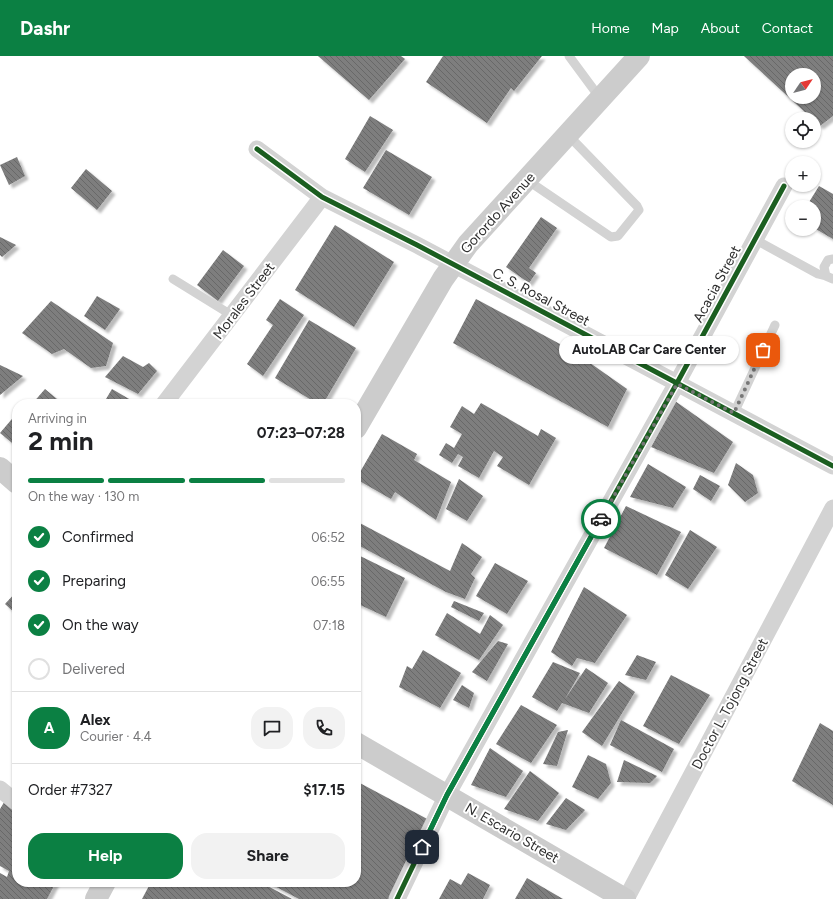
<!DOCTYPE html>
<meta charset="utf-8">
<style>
:root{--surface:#fff;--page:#f2f2f2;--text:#202124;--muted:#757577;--line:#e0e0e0;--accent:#0b8043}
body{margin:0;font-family:Figtree,sans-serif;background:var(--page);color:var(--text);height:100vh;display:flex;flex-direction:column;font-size:15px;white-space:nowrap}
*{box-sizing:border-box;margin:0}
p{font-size:13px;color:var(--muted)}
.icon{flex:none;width:22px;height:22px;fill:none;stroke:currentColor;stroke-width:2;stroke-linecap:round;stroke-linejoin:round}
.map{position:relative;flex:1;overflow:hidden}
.panel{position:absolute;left:12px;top:343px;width:349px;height:488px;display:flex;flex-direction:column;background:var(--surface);border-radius:16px;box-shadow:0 1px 3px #0004}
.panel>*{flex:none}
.needle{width:26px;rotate:55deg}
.controls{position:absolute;left:785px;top:12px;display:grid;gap:8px}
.controls a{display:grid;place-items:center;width:36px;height:36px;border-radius:50%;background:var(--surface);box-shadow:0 1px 3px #0004;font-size:20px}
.pin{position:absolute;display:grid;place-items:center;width:34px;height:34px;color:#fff;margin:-17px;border-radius:8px;box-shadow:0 2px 6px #0006}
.courier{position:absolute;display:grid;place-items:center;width:40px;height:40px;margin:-20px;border:3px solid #0b8043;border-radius:50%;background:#fff;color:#222;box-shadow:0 1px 5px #0007}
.bubble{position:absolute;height:28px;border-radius:14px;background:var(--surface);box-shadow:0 1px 3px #0004;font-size:13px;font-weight:700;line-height:28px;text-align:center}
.overview em{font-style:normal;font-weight:700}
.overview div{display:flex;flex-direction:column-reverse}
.overview{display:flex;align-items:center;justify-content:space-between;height:68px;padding:0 16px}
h1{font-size:26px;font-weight:700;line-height:30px}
.bar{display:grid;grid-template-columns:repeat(4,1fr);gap:6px 4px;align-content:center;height:48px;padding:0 16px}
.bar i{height:5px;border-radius:3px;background:var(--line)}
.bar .active{background:var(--accent)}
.bar p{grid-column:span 4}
.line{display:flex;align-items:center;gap:10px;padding:0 16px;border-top:1px solid var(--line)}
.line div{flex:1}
.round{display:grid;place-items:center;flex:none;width:42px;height:42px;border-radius:16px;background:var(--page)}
ol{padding:0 16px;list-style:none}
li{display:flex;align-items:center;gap:12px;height:44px}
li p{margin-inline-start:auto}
li .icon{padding:4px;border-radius:50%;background:var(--accent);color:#fff;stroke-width:4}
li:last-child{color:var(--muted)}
li i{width:22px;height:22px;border:2px solid var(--line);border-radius:50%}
.primary-button{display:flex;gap:8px;margin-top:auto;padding:8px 16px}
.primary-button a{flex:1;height:46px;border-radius:16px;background:var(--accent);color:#fff;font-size:16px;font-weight:700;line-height:46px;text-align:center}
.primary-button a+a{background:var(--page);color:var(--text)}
header{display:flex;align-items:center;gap:24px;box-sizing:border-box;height:56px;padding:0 20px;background:var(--accent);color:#fff}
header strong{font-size:19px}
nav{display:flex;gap:22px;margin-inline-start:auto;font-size:14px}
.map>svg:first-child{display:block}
.building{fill:url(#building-back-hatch);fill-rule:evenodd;filter:url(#shadow)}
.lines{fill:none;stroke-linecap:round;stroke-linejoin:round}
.service{stroke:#d3d3d3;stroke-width:9}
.minor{stroke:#d3d3d3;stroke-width:17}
.secondary{stroke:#ccc;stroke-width:22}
.cycleway-casing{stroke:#fff;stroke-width:8}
.cycleway{stroke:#1b5e20;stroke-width:5}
.done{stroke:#777;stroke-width:4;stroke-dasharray:0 7.2}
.route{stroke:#0b8043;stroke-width:5}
.labels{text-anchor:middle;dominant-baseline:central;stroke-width:4;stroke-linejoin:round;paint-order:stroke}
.street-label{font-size:14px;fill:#2e2e2e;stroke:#fff}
</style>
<header>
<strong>Dashr</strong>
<nav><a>Home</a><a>Map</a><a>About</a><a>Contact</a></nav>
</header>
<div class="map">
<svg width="833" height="843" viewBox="0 0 833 843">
<defs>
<pattern id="building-back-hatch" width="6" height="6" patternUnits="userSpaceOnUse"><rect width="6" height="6" fill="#7e7e7e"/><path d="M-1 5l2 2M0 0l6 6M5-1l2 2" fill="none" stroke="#686868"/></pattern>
<filter id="shadow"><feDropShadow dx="3.5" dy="3.5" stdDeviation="1" flood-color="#0004"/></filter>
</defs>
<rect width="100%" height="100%" fill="#fff"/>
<!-- building -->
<path class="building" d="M318,0H401L405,3L369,44Z
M443,0H542L514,35L511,32L487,67L426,26Z
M744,0H833V60L820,70ZM792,19H814V41H792Z
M370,60L393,74L365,116L345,103Z
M386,94L432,121L409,159L363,132Z
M17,101L25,120L9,129L0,109Z
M86,113L112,135L97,154L71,132Z
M819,130L833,138V183L814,172V151H806Z
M541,161L557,172L529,212L536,217L529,227L506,211Z
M335,169L394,206L354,271L295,234Z
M0,181L16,189L2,201L0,199Z
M223,194L244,210L218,245L197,229Z
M97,240L120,253L105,274L84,260Z
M280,243L304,259L263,320L247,308L273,269L266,264Z
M476,243L573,295L627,333L608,371L453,287Z
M51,245L113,287L106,310L91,312L64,293L52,298L22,277Z
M309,264L356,292L323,348H318L275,322Z
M123,300L143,311L149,307L157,315L138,338L105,321Z
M0,309L23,320L0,339Z
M45,333L63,348H32Z
M112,333L136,347L135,348H103Z
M675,345L733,386L714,417L651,391Z
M481,347L538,380L541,373L556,382L529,429L497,410L503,401L494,395L479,422L458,410L463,401L458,398L452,407L439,399L446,387L454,392L462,378L450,371L462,350L474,358Z
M17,357V391L0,377Z
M382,378L417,398L414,404L451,426L436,464L395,436L391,443L356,423Z
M736,407L753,419L758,437L745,446L728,429Z
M648,408L686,431L673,452L630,441Z
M700,419L720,430L711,445L693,433Z
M459,423L483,440L467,465L446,453Z
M626,450L681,476L657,519L604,492Z
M356,465L450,515L462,487L482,501L471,518L475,522L465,543L446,536L356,488Z
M690,474L717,491L688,533L665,519Z
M356,498L405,522L386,561L356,547Z
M495,507L528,525L507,558L476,540Z
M584,531L627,559L595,607L577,602L572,610L551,596Z
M17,535V559L5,548Z
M454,545L484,557L479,565L451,551Z
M447,557L480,578L490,559L503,569L479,604L435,579Z
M498,585L508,588L487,625L472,616Z
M423,594L461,617L440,652L399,631L407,610L412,613Z
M637,599L656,606L646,624L625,619Z
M553,606L580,617L565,643L586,612L608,627L589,657L562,647L557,655L532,641Z
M671,619L710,639L679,688L643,670Z
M619,625L635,636L602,690L582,676Z
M462,629L474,637L469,652L453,644Z
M521,649L557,669L531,707L496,688Z
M621,664L674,693L662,716L610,689Z
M820,667L833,675V749L792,725Z
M568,674L557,710L543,708L558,676Z
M490,692L523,715L506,741L471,729Z
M588,699L606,708L611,727L598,743L572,731Z
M624,704L657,720L650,727L617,726Z
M530,715L559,737L538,765L504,753Z
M356,725L431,765L390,843H299L267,826H356Z
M566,742L585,754L566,774L546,768Z
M6,743L17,752V826H56L47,843H0V817L7,821L9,815L0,810V753Z
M468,817L490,829L483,843H439L450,823L461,829Z
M527,822L563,843H515Z
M151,826H260L292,843H142Z"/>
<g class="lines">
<!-- service -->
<path class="service" d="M569,0L600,42
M527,124L611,181L618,180L639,154L637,150L568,79
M754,183L818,218L826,220
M833,203L828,204L824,211L826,220L833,223
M173,223L233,260
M734,357L775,269"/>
<!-- minor -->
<path class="minor" d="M257,93L322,141L417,189L833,410
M164,348L322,141
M0,733L17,747
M397,843L447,739L677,327L784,130
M626,843L833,452"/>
<!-- secondary -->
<path class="secondary" d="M356,372L443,223L468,188L639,0
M0,412L17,427
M356,687L625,843
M96,843L105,826"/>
<defs>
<path id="cycleway" d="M257,93L322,141L417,189L833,410
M397,843L447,739L677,327L784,130"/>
</defs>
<!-- cycleway casing -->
<use href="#cycleway" class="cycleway-casing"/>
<!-- cycleway -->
<use href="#cycleway" class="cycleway"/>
</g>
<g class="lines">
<!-- done -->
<path class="done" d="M601,463L677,328L734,357L763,294"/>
<!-- route -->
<path class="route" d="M422,791L447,739L601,463"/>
</g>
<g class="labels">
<!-- street labels -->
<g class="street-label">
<text transform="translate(498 157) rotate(-48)">Gorordo Avenue</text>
<text transform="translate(717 228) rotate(-62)">Acacia Street</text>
<text transform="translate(541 241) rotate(28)">C. S. Rosal Street</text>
<text transform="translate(244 245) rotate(-53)">Morales Street</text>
<text transform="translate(730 648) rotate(-62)">Doctor L. Tojong Street</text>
<text transform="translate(512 777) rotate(30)">N. Escario Street</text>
</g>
</g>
</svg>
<div class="controls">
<a><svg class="needle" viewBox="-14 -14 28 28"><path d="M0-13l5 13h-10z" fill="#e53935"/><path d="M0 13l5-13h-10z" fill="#757577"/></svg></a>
<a><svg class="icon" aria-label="locate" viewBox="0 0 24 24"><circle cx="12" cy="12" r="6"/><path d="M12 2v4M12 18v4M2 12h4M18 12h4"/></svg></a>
<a>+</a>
<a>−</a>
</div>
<div class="pin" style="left:763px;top:294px;background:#ea580c"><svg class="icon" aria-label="bag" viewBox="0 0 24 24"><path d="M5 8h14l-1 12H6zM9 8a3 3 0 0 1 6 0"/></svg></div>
<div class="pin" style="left:422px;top:791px;background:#1f2937"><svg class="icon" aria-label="home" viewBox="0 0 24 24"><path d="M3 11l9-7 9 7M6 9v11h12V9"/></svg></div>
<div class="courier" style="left:601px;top:463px"><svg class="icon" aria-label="car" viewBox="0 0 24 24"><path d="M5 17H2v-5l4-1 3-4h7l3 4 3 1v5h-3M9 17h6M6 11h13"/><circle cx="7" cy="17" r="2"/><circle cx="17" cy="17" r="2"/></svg></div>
<div class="bubble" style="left:559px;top:280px;width:180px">AutoLAB Car Care Center</div>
<section class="panel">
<div class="overview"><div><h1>2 min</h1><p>Arriving in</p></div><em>07:23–07:28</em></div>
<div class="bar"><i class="active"></i><i class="active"></i><i class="active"></i><i></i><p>On the way · 130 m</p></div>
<ol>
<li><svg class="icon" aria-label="check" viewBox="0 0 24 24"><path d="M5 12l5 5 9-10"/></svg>Confirmed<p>06:52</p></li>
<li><svg class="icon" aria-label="check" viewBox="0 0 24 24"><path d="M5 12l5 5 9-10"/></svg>Preparing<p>06:55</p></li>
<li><svg class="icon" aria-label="check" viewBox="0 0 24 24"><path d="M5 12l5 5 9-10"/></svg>On the way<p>07:18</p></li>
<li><i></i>Delivered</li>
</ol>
<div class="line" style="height:72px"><b class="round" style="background:var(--accent);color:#fff">A</b><div><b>Alex</b><p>Courier · 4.4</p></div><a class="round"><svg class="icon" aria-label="chat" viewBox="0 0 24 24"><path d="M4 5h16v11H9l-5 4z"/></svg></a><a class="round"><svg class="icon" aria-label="phone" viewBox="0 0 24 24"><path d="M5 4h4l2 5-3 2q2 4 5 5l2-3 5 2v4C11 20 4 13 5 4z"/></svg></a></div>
<div class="line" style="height:52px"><div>Order #7327</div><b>$17.15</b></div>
<div class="primary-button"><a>Help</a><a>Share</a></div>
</section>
</div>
